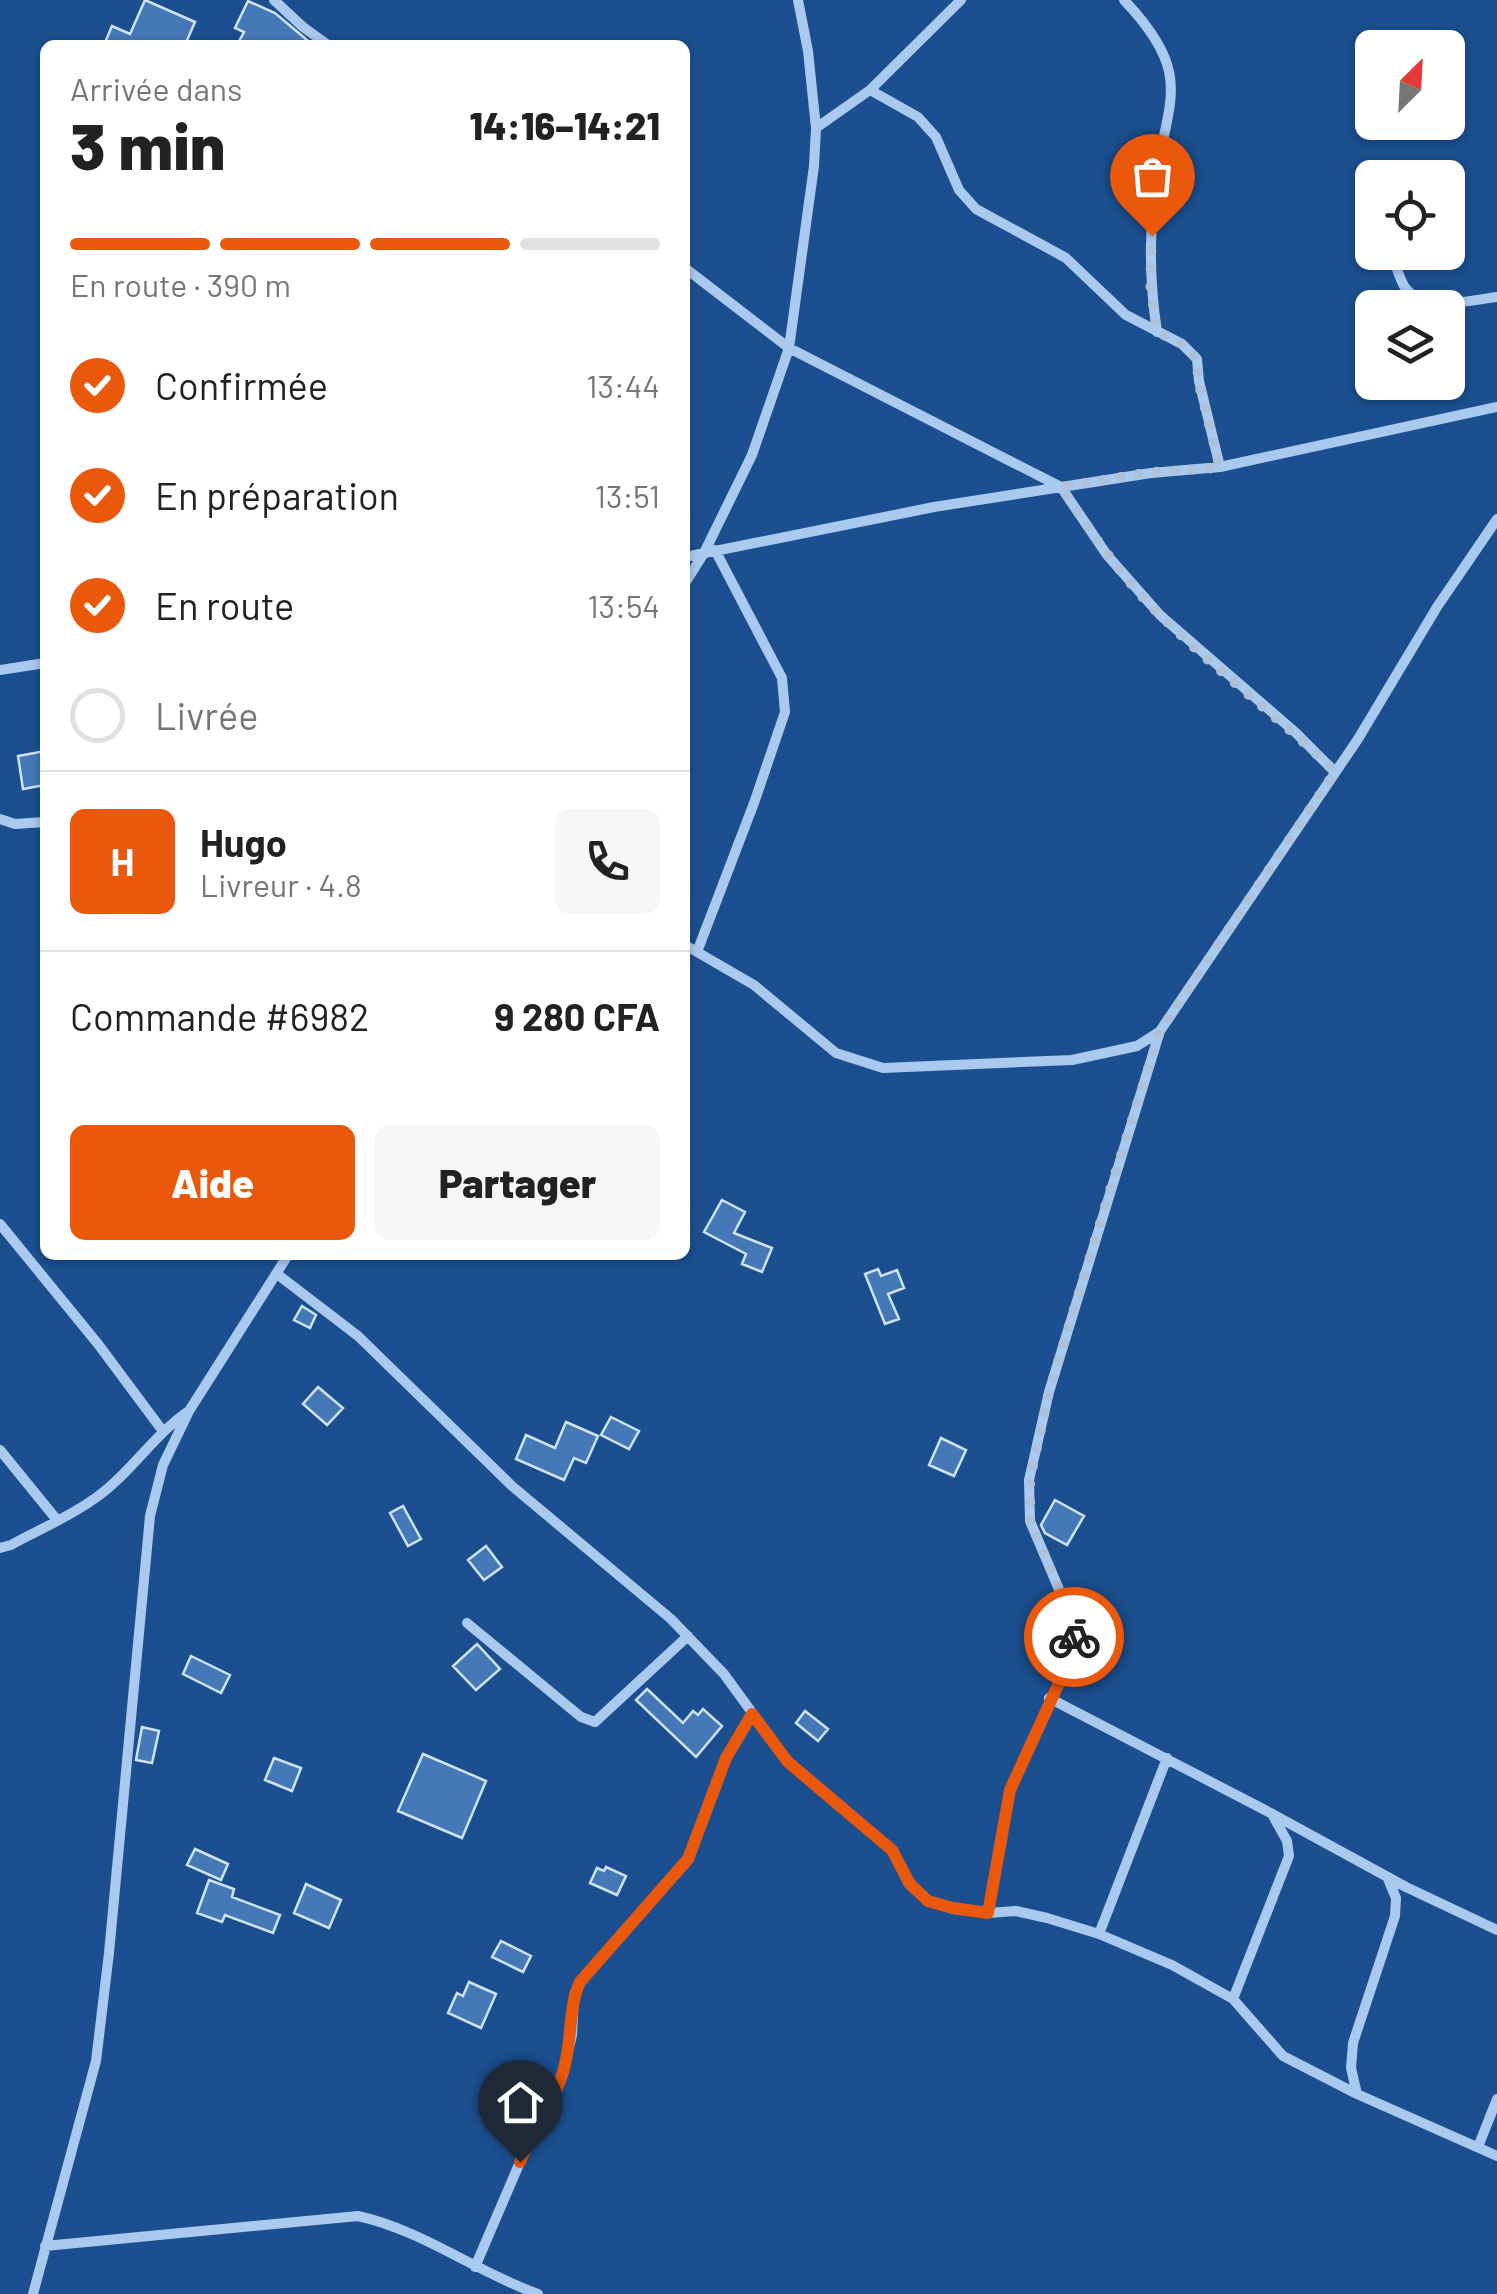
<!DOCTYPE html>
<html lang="fr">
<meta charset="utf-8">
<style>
:root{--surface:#fff;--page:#f6f6f6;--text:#222;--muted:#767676;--line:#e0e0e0;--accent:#ea580c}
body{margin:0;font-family:Barlow,sans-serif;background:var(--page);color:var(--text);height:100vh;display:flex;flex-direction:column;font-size:38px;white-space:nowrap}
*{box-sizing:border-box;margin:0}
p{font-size:32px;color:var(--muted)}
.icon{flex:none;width:55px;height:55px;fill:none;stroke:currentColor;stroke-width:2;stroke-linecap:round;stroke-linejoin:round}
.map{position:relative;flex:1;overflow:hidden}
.side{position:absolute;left:40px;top:40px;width:650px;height:1220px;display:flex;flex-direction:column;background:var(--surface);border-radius:15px;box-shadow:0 2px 8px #0004}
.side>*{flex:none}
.needle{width:65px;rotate:24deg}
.tools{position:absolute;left:1355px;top:30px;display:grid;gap:20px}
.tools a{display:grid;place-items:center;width:110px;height:110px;border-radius:15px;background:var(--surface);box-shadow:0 2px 8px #0004;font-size:50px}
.pin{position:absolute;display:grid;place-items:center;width:85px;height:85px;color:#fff;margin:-102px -42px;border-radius:50% 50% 50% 0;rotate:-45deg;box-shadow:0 0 10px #0007}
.pin .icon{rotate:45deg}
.courier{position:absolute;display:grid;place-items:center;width:100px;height:100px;margin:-50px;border:8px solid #ea580c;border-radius:50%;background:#fff;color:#222;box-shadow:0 2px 12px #0007}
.head em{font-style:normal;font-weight:800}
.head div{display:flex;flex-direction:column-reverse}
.head{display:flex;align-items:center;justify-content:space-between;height:170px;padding:0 30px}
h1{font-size:65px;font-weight:800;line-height:75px}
.bar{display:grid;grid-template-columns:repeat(4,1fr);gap:15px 10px;align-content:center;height:120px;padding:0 30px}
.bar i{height:12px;border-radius:8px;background:var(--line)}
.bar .on{background:var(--accent)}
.bar p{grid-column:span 4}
.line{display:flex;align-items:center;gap:25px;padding:0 30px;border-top:2px solid var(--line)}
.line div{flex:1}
.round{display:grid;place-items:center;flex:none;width:105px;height:105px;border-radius:15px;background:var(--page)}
ol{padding:0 30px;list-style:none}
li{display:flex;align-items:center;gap:30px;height:110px}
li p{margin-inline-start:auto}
li .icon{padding:10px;border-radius:50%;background:var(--accent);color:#fff;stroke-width:4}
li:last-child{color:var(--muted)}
li i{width:55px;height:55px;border:5px solid var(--line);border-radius:50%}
.cta{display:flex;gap:20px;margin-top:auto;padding:20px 30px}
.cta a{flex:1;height:115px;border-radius:15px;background:var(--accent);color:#fff;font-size:40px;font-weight:800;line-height:115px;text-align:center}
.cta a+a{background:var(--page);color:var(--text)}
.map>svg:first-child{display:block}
.building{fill:#4478b7;stroke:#cfe3fa;stroke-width:2.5}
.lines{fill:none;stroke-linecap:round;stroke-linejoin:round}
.street{stroke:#a9c9ee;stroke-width:10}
.done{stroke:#afc1d8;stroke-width:10;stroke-dasharray:0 18}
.route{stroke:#ea580c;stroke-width:12}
</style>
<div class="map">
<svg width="1497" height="2294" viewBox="0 0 1497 2294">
<rect width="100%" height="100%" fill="#1b4f8f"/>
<!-- building -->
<path class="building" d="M145,0L195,22L185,45H104L112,26L130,34Z
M248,1L275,13L313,45H237L244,32L235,28Z
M45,751V785L23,789L18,756Z
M722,1200L745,1212L734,1233L772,1248L762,1272L742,1264L746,1254L704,1232Z
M878,1269L881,1276L897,1270L904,1288L888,1294L899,1319L885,1324L865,1274Z
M302,1306L316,1315L310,1328L294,1320Z
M318,1387L343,1408L327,1425L303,1404Z
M611,1417L639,1431L629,1449L601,1435Z
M566,1422L598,1436L586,1463L574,1458L564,1480L516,1459L526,1435L555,1448Z
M941,1438L966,1450L954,1476L929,1465Z
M1055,1500L1084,1516L1067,1545L1045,1533L1041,1525Z
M403,1506L421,1539L408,1546L390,1513Z
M486,1546L502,1567L484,1580L468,1560Z
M477,1644L500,1669L476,1690L453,1666Z
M191,1656L230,1675L221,1693L183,1674Z
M647,1689L683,1723L693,1711L698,1715L703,1709L722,1726L696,1757L636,1700Z
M805,1711L828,1729L818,1741L796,1723Z
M142,1727L159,1731L152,1763L136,1760Z
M423,1754L486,1781L462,1838L398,1811Z
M274,1758L301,1768L292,1791L265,1780Z
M195,1849L228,1864L221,1880L187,1865Z
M606,1867L626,1876L617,1895L590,1883L597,1868L604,1871Z
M209,1880L234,1889L232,1897L280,1915L273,1933L225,1915L222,1922L197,1913Z
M306,1884L341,1900L329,1928L294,1913Z
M501,1941L531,1956L523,1972L492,1957Z
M469,1982L496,1994L481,2028L448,2013L457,1993L463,1996Z"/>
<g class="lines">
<!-- street -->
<path class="street" d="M274,0L303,27L328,45
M1124,0C1199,79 1164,102 1154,193C1149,240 1150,286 1157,332
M870,90L918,117L936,137L959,190L976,209L1066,258L1126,315L1182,344L1197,359L1199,381L1220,467
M816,128L870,90L961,0
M1392,256C1396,265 1399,277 1404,286C1422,314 1471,300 1497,297
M685,268L789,348L1061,487L1107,555L1160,615L1295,732L1335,772
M685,557L934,507L1151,473L1220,467L1497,407
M685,583L704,553L752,455L789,348L814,166L816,128L808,51L798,0
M0,670L45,663
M0,819L15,824L45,822
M685,945L754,985L836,1053L883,1068L1072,1060L1137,1046L1159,1032
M697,952L754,803L785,712L782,678L715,550
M0,1224L98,1344L162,1430
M277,1274L358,1336L512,1486L671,1619L724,1674L788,1762L892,1850L909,1884L928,1901L953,1909L988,1913L1016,1911L1047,1918L1099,1934L1172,1965L1233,1999L1283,2056L1357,2094L1497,2156
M0,1450L57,1520
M0,1548L11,1545C38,1530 69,1517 94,1499C129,1475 152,1437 187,1412
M467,1623L581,1717L595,1722L688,1636
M1049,1698L1263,1809L1406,1887L1497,1930
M988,1913L1010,1790L1075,1646L1072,1620L1030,1521L1029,1480L1049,1392L1160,1031L1358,739L1437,607L1497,519
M1099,1934L1167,1758
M1233,1999L1289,1856L1287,1841L1272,1814
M1357,2094L1351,2068L1353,2043L1395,1916L1396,1898L1388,1879
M1478,2147L1497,2099
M45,2246L358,2216C422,2230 476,2272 538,2294
M475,2267L535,2127L562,2077L572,2035L574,1995L580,1982L689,1859L726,1758L752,1714
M33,2294L96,2061L109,1953L150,1516L163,1465L189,1411L288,1255"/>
</g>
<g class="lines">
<!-- done -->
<path class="done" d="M1074,1637L1072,1620L1030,1521V1480L1049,1392L1110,1190L1160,1031L1335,772C1279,717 1216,671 1161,616C1122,579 1091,531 1061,487L1151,472L1220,468L1198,381L1197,359L1182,344L1157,332L1150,284L1152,236"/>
<!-- route -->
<path class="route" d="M520,2162C532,2133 552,2105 562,2075C573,2045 567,2010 580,1982L688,1859L726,1758L752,1714L788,1762L892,1850L910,1884L928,1901L953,1908L988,1913L1010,1790L1076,1646L1074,1637"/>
</g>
</svg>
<div class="tools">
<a><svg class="needle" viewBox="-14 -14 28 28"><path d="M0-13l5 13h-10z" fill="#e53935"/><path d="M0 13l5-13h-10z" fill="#767676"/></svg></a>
<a><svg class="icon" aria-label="locate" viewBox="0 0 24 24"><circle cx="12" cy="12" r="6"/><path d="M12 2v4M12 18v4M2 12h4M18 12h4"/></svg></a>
<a><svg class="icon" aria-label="layers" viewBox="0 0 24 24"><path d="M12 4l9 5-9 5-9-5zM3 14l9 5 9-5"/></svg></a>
</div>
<div class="pin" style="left:1152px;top:236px;background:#ea580c"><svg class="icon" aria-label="bag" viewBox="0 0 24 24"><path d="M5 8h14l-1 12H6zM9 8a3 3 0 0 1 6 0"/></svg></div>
<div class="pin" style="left:520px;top:2162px;background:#1f2937"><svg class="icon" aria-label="home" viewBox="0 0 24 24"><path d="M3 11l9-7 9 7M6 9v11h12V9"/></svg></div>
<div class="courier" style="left:1074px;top:1637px"><svg class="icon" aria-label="bike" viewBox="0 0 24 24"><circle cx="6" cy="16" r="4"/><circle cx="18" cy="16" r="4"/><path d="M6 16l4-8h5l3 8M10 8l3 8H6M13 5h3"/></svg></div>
<section class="side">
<div class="head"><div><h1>3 min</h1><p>Arrivée dans</p></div><em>14:16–14:21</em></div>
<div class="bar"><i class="on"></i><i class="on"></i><i class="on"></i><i></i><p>En route · 390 m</p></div>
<ol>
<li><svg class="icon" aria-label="check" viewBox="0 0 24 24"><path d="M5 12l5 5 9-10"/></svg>Confirmée<p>13:44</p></li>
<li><svg class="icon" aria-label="check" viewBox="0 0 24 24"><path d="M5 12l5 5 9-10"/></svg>En préparation<p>13:51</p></li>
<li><svg class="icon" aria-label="check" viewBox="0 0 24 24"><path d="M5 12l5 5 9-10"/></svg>En route<p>13:54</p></li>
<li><i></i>Livrée</li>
</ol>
<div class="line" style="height:180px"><b class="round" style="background:var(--accent);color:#fff">H</b><div><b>Hugo</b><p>Livreur · 4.8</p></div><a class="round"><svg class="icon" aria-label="phone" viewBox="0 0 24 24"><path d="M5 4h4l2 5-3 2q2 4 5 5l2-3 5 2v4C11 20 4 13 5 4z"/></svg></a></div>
<div class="line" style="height:130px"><div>Commande #6982</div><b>9 280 CFA</b></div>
<div class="cta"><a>Aide</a><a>Partager</a></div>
</section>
</div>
